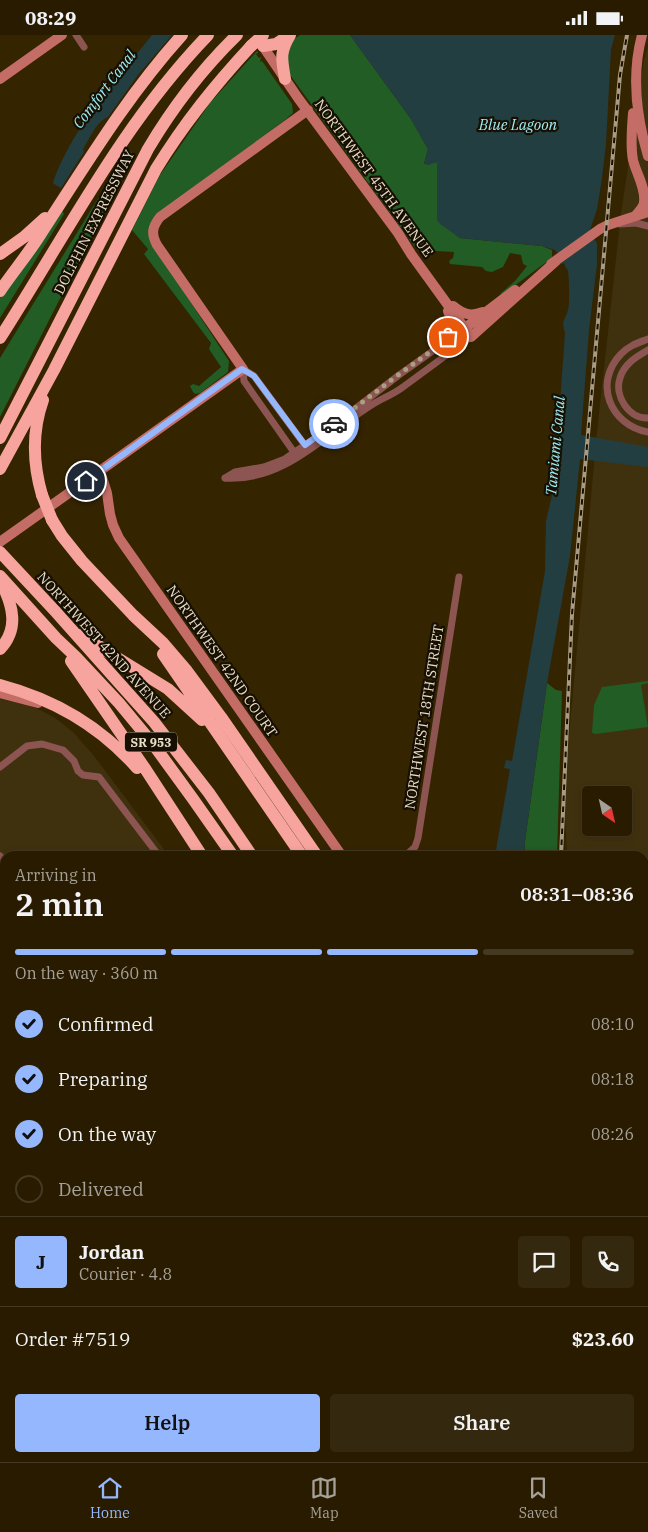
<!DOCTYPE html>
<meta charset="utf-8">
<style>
:root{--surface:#281b00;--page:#34280f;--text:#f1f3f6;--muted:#a5a199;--line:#443922;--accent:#95b7fd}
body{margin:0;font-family:"IBM Plex Serif",serif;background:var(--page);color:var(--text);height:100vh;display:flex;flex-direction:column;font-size:19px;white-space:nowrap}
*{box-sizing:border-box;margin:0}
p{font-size:16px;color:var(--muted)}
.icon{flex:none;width:28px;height:28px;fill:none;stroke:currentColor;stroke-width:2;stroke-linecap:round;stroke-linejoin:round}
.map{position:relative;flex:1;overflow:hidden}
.drawer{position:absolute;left:0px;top:816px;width:649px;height:611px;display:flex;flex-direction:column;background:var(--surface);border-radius:15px 15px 0 0;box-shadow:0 2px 8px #0003,0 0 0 1px var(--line)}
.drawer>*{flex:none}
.needle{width:32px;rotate:146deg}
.tools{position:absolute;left:582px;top:751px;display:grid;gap:10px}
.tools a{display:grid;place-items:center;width:50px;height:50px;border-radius:5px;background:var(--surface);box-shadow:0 2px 8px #0003,0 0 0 1px var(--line);font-size:25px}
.pin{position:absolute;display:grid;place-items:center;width:42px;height:42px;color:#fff;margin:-21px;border:2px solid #fff;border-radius:50%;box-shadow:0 1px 5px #0007}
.courier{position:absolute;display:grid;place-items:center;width:50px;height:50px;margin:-25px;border:4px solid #95b7fd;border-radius:50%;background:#fff;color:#222;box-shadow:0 1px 6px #0007}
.overview em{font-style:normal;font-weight:600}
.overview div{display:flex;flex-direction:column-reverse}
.overview{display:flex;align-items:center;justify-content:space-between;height:85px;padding:0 15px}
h1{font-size:32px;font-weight:600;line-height:38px}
.bar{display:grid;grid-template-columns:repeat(4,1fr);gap:8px 5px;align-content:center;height:60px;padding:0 15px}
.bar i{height:6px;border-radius:4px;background:var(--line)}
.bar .on{background:var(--accent)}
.bar p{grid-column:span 4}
.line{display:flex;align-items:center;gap:12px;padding:0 15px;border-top:1px solid var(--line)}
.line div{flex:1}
.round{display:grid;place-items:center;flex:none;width:52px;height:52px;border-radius:5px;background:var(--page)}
ol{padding:0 15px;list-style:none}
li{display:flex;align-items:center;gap:15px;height:55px}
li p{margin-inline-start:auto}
li .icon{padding:5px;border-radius:50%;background:var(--accent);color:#111;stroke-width:4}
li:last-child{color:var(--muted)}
li i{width:28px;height:28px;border:2px solid var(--line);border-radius:50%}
.button{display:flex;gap:10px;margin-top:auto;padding:10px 15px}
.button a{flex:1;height:58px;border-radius:5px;background:var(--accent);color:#111;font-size:20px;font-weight:600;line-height:58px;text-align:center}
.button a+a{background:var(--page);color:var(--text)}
.status{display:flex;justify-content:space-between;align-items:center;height:35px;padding:0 25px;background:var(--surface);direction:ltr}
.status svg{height:14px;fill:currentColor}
.tabs{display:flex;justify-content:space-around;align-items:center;height:70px;border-top:1px solid var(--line);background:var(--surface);font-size:14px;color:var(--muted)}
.tabs a{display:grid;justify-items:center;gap:2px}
.tabs .on{color:var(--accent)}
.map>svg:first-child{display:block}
.built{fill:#40310e;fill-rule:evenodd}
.green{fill:#215d24}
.water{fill:#233e41}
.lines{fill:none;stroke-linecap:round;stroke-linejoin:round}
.stream{stroke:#233e41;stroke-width:2}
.street{stroke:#8c5551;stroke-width:7}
.secondary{stroke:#c46d67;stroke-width:10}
.primary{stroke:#f07e78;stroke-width:10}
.highway{stroke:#f7a49e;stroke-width:12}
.rail-casing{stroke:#a99c82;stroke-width:4}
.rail{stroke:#160f02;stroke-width:2;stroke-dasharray:5.5;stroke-linecap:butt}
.highway-bridge{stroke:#f7a49e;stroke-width:12}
.done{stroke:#aa9e83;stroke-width:5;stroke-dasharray:0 9}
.route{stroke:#95b7fd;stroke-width:6}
.labels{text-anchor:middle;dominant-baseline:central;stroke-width:4.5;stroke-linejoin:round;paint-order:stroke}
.shield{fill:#160f02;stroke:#aaa18e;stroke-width:1}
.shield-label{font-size:12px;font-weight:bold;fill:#e9dfca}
.street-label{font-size:14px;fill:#e9dfca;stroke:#160f02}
.water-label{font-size:15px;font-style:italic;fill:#9eedf5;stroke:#160f02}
</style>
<div class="status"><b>08:29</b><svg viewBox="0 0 49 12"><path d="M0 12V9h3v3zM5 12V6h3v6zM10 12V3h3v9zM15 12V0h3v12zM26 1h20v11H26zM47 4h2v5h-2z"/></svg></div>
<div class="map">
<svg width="648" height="1427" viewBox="0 0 648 1427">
<rect width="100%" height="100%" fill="#352400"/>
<!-- built -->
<path class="built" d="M648,12V1309L644,1296V821H567L564,755L597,397L621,179L644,25ZM591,760H624V792H591Z
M0,664L28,670L42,676L55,683L73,697L94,721L169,821H5V1422L60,1423L54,1427H0Z
M104,1422L195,1423L189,1427H99Z"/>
<!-- green -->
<path class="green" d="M300,0H350L411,84L428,114L424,129L437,127V184L460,203L542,211L552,215V223L502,260L500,259L515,246L527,231L523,229L521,220L510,218L503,232L492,237L486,236L482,232L450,229L449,226L453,223L454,217L417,215L290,40L285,24L293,5Z
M258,16V18L256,19L259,23L261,22L260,27L262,26L292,69L293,78L285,85L156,181L152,208L229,326L228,337L200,358L195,359L193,357L190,351L193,349L199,351L221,332L209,314L211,308L144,219L148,214L132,195L160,140L210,68L256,17Z
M129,116L132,117L114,157L0,382V323L110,144Z
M62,175L64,179L0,283V263Z
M648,646V648L641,650L648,692L596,699L592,698L594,670L602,652Z
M547,648L556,655L562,656L557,821H524L525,806Z
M0,1127H5V1413L0,1414Z
M579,1422L586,1427H485L478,1423Z"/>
<!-- water -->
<path class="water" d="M152,0H172L138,40L108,82C96,87 90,103 83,114L84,117L61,153L54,149L53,147C73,92 115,46 152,0Z
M350,0H615L611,14L606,109L602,143L597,174L590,195L597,209V229L589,295L581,400L648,412V432L580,424L570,521L547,648L525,806L524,821H495L510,734L504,733L506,725L512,726L545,536L546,486L554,452L565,298C561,284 565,286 568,275C570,267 569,244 568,235L566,233L564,228L558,230L564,225L555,215L542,211L460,203L440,189L437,185V127L429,130L424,129L428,114L411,84Z"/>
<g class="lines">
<!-- stream -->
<path class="stream" d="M644,950L648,947"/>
<!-- street -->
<path class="street" d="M76,0L84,12
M620,189L636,188L648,191
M648,304C638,308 628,311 621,319C593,348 610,390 648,397
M648,315C636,322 624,329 620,343C614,361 629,384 648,383
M243,334L254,341L307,413
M243,334L244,346L296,420
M225,443C285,447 326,398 373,369C383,363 394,359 403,352L471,302
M225,443L235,437L264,432L285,424L334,390L399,340L465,293
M0,732L27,711L42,709L63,715L74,726L78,736L83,740L99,742L159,821
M0,821L5,827
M405,821L415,812L418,803L459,542
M0,1108L5,1107
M25,1427L31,1422"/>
<!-- secondary -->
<path class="secondary" d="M642,0C631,41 636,81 648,121
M260,7L298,63L398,198L411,219L471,302L556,226
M0,44L62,0
M633,78C632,93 630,109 633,125C636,138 646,153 644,167C644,172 639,176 636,180
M551,229L600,194L608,190L648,177
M453,271C463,279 470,282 483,277
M465,293L515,255
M441,309C453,296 455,293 448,276
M100,436L107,458L110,479L113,490L119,503L342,821
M0,507L243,334L157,210C151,199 152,192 160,182L308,75
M0,658L38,668
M644,964L648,961"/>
<!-- primary -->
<path class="primary" d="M644,1057H648
M644,1102L648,1100
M644,1127L648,1124
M644,1151L648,1148
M644,1188L648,1186
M222,1427L228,1422
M237,1427L238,1422
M246,1427L252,1422
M264,1427L268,1422"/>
<!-- highway -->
<path class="highway" d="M263,11L276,9L288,1
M285,44C282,25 279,18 290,0
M0,219L24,202L45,183
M0,256C13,237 28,219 40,200C85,131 127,61 182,0
M0,303C66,200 122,89 208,0
M0,403L148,114C173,72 202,34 237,0
M0,434L54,335L156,134C185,87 214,51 251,11
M42,460C33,429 32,396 43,365
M52,485L62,501L82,526L133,580L163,608L187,636L221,682L317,821
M0,517L55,576L154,687L209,758L252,821
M0,541L56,603L76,622L119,668L153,709L193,764L233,821
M83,599L103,614L168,654L202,685
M0,614C19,594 13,571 2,549
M163,619L302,821
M71,626L146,735L202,821
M0,650C53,664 100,691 137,733
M644,1396L648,1399
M644,1409L648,1415
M470,1422L477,1427
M583,1422L590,1427
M599,1422L604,1427
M617,1422L620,1427
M633,1422L637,1427
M281,1427L287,1422
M299,1427L305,1422"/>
<defs>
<path id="rail" d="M561,821L572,579L620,40L627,0
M644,1234L648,1231
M644,1339L648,1348
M242,1427L248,1422"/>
</defs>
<!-- rail casing -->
<use href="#rail" class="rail-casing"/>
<!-- rail -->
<use href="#rail" class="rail"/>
<!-- highway-bridge -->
<path class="highway-bridge" d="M251,11L263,0
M42,460L52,485"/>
</g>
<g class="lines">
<!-- done -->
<path class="done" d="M334,389L394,343L441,309L448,302"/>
<!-- route -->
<path class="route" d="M86,446L242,334L254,341L305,410L334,389"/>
</g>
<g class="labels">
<!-- shield labels -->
<rect class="shield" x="125" y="697.5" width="52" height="19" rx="4"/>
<g class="shield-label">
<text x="151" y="707">SR 953</text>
</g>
<!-- street labels -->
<g class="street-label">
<text transform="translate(374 143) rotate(54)">NORTHWEST 45TH AVENUE</text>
<text transform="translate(94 187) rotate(-63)">DOLPHIN EXPRESSWAY</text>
<text transform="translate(104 610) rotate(48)">NORTHWEST 42ND AVENUE</text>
<text transform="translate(222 626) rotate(55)">NORTHWEST 42ND COURT</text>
<text transform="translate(424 682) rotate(-81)">NORTHWEST 18TH STREET</text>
</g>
<!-- water labels -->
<g class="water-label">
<text transform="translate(104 54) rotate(-53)">Comfort Canal</text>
<text x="518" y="89">Blue Lagoon</text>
<text transform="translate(555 411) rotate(-85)">Tamiami Canal</text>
</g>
</g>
</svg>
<div class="tools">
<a><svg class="needle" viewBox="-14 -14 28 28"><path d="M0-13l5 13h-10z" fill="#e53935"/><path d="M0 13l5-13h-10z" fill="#a5a199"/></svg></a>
</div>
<div class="pin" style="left:448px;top:302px;background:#ea580c"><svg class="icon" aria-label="bag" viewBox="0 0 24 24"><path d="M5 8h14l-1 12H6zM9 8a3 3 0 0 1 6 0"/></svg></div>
<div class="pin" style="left:86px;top:446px;background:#1f2937"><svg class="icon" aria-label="home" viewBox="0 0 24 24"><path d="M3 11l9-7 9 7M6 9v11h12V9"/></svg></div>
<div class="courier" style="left:334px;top:389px"><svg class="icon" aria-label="car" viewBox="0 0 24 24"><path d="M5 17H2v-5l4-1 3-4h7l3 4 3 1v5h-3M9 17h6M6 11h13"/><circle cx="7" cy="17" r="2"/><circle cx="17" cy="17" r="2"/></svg></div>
<section class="drawer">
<div class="overview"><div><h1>2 min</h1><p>Arriving in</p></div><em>08:31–08:36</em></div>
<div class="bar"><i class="on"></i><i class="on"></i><i class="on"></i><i></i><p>On the way · 360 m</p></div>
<ol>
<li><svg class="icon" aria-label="check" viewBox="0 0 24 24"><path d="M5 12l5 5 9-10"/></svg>Confirmed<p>08:10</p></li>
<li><svg class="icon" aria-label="check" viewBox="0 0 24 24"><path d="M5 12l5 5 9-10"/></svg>Preparing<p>08:18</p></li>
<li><svg class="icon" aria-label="check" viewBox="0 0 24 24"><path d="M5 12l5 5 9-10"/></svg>On the way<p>08:26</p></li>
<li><i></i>Delivered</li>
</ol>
<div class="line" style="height:90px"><b class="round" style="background:var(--accent);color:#111">J</b><div><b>Jordan</b><p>Courier · 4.8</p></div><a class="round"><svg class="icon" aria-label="chat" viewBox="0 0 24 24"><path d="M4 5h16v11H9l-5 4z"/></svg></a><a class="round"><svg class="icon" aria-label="phone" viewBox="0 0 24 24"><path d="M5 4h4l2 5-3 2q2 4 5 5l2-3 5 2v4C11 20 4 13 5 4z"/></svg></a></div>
<div class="line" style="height:65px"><div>Order #7519</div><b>$23.60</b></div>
<div class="button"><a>Help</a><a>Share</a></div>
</section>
</div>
<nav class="tabs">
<a class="on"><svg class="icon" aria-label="home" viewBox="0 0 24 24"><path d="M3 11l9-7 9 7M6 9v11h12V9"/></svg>Home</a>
<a><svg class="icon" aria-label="map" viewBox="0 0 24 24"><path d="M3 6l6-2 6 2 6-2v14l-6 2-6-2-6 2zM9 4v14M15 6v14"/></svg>Map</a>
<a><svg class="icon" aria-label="saved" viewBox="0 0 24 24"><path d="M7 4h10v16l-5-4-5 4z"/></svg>Saved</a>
</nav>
